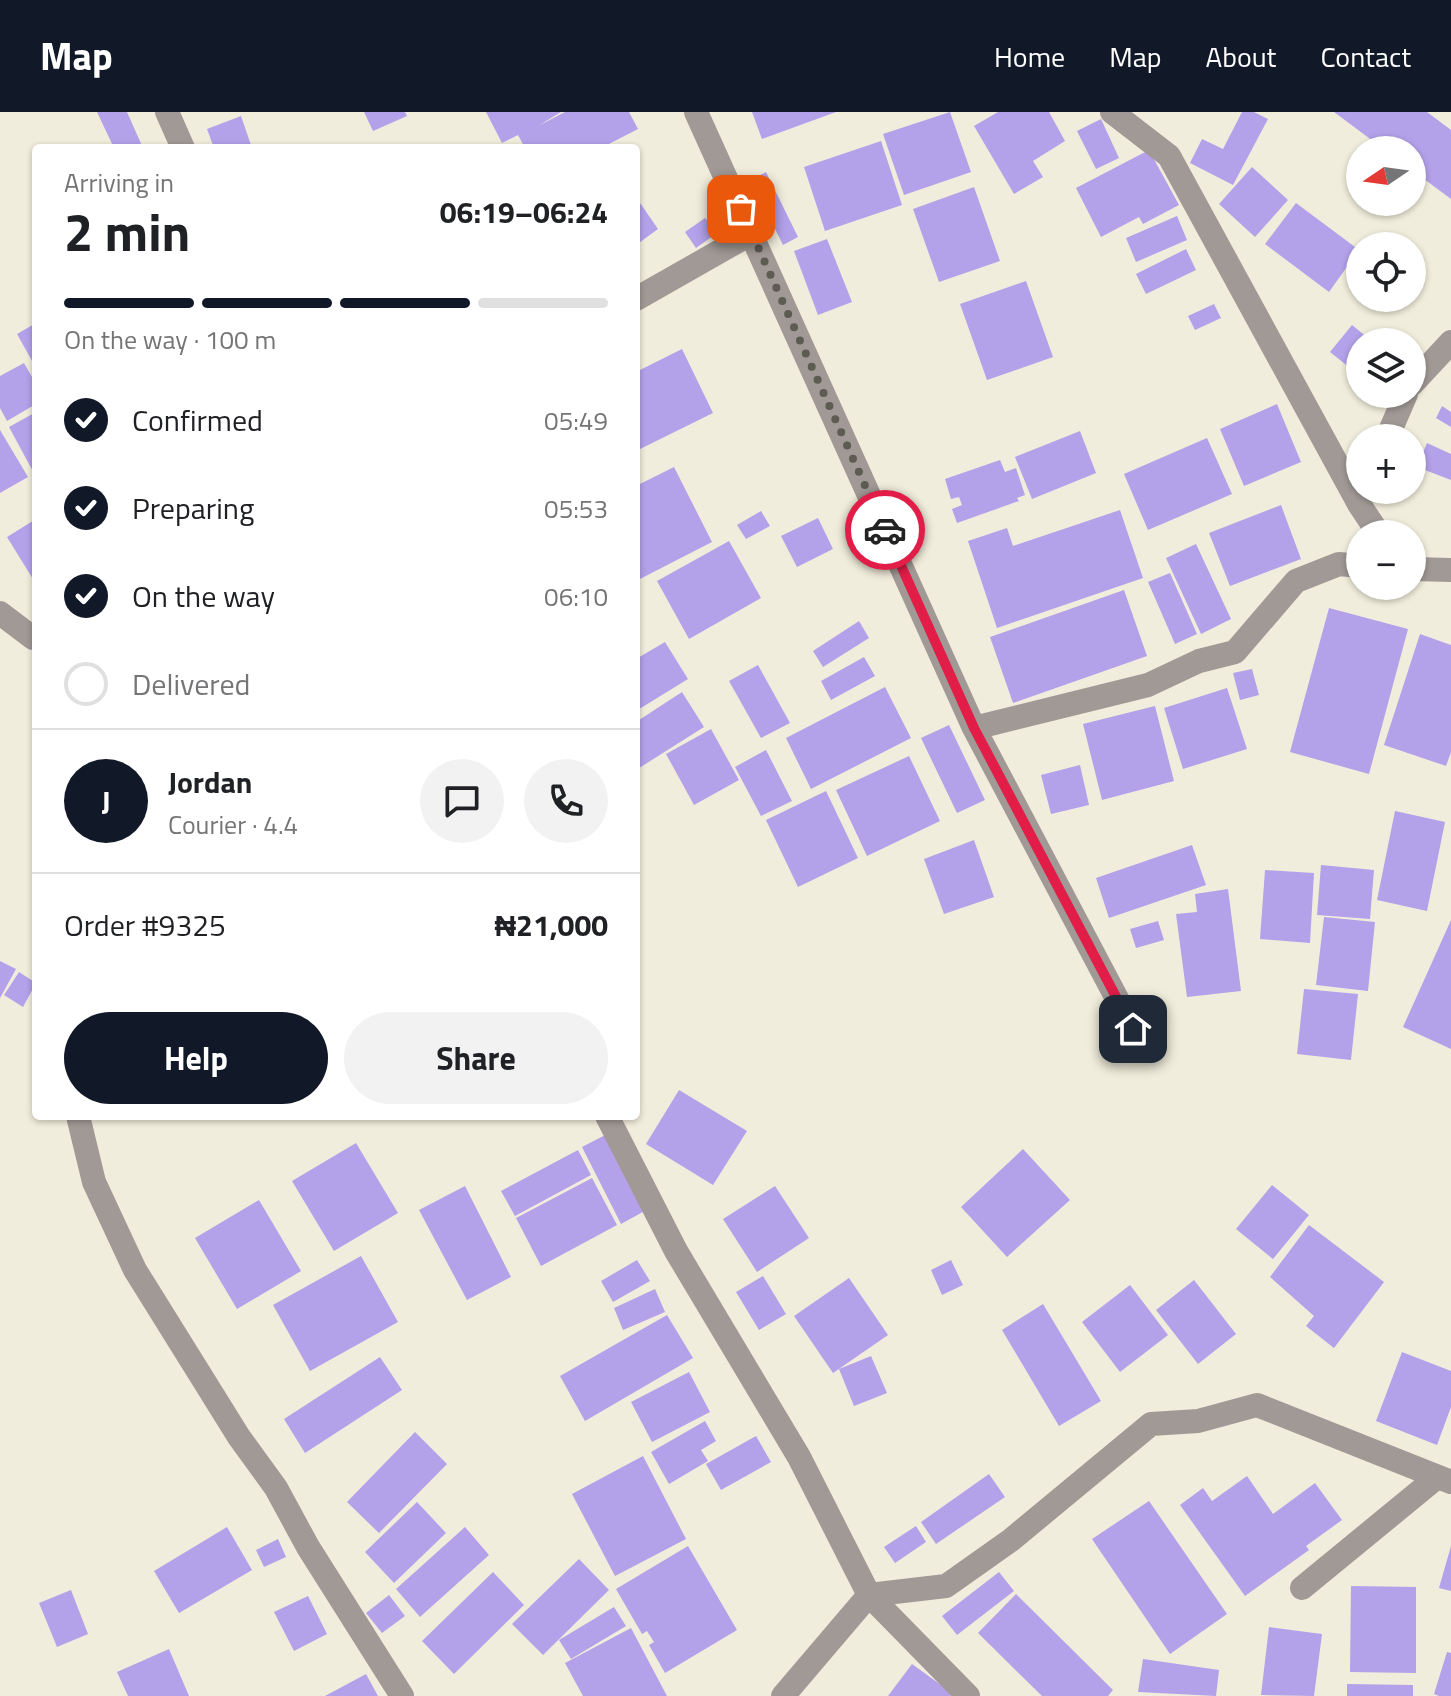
<!DOCTYPE html>
<meta charset="utf-8">
<style>
:root{--surface:#fff;--page:#f2f2f2;--text:#202124;--muted:#757577;--line:#e0e0e0;--accent:#111827}
body{margin:0;font-family:"Titillium Web",sans-serif;background:var(--page);color:var(--text);height:100vh;display:flex;flex-direction:column;font-size:30px;white-space:nowrap}
*{box-sizing:border-box;margin:0}
p{font-size:26px;color:var(--muted)}
.icon{flex:none;width:44px;height:44px;fill:none;stroke:currentColor;stroke-width:2;stroke-linecap:round;stroke-linejoin:round}
.map{position:relative;flex:1;overflow:hidden}
.side{position:absolute;left:32px;top:32px;width:608px;height:976px;display:flex;flex-direction:column;background:var(--surface);border-radius:8px;box-shadow:0 2px 6px #0004}
.side>*{flex:none}
.needle{width:52px;rotate:257deg}
.tools{position:absolute;left:1346px;top:24px;display:grid;gap:16px}
.tools a{display:grid;place-items:center;width:80px;height:80px;border-radius:50%;background:var(--surface);box-shadow:0 2px 6px #0004;font-size:40px}
.pin{position:absolute;display:grid;place-items:center;width:68px;height:68px;color:#fff;margin:-34px;border-radius:16px;box-shadow:0 4px 12px #0006}
.courier{position:absolute;display:grid;place-items:center;width:80px;height:80px;margin:-40px;border:6px solid #e11d48;border-radius:50%;background:#fff;color:#222;box-shadow:0 2px 10px #0007}
.summary em{font-style:normal;font-weight:700}
.summary div{display:flex;flex-direction:column-reverse}
.summary{display:flex;align-items:center;justify-content:space-between;height:136px;padding:0 32px}
h1{font-size:52px;font-weight:700;line-height:60px}
.bar{display:grid;grid-template-columns:repeat(4,1fr);gap:12px 8px;align-content:center;height:96px;padding:0 32px}
.bar i{height:10px;border-radius:6px;background:var(--line)}
.bar .selected{background:var(--accent)}
.bar p{grid-column:span 4}
.line{display:flex;align-items:center;gap:20px;padding:0 32px;border-top:2px solid var(--line)}
.line div{flex:1}
.round{display:grid;place-items:center;flex:none;width:84px;height:84px;border-radius:42px;background:var(--page)}
ol{padding:0 32px;list-style:none}
li{display:flex;align-items:center;gap:24px;height:88px}
li p{margin-inline-start:auto}
li .icon{padding:8px;border-radius:50%;background:var(--accent);color:#fff;stroke-width:4}
li:last-child{color:var(--muted)}
li i{width:44px;height:44px;border:4px solid var(--line);border-radius:50%}
.button{display:flex;gap:16px;margin-top:auto;padding:16px 32px}
.button a{flex:1;height:92px;border-radius:48px;background:var(--accent);color:#fff;font-size:32px;font-weight:700;line-height:92px;text-align:center}
.button a+a{background:var(--page);color:var(--text)}
header{display:flex;align-items:center;gap:48px;box-sizing:border-box;height:112px;padding:0 40px;background:var(--accent);color:#fff}
header strong{font-size:38px}
nav{display:flex;gap:44px;margin-inline-start:auto;font-size:28px}
.map>svg:first-child{display:block}
.building{fill:#b3a1ea}
.lines{fill:none;stroke-linecap:round;stroke-linejoin:round}
.street{stroke:#a09995;stroke-width:24}
.done{stroke:#5d5b52;stroke-width:8;stroke-dasharray:0 14.4}
.route{stroke:#e11d48;stroke-width:10}
</style>
<header>
<strong>Map</strong>
<nav><a>Home</a><a>Map</a><a>About</a><a>Contact</a></nav>
</header>
<div class="map">
<svg width="1451" height="1584" viewBox="0 0 1451 1584">
<rect width="100%" height="100%" fill="#f1eddc"/>
<!-- building -->
<path class="building" d="M97,0H127L143,36H114Z
M364,0H405L407,4L373,19Z
M486,0H561L538,14L565,0H629L638,17L601,36H525L518,23L502,31Z
M752,0H836L762,27Z
M950,0L971,60L904,83L883,22Z
M998,0H1049L1065,29L1033,49L1043,65L1014,82L974,14Z
M1242,0H1254L1268,7L1233,73L1190,51L1202,27L1223,37Z
M1334,0H1427L1451,18V87L1412,58V38H1385Z
M241,4L252,36H214L207,17Z
M1101,7L1119,46L1096,57L1077,19Z
M881,29L902,93L825,119L804,55Z
M1149,38L1179,93L1143,112L1139,105L1101,125L1076,76Z
M1252,55L1288,88L1255,125L1219,92Z
M766,60L798,125L783,133L751,68Z
M974,75L1000,149L939,170L913,97Z
M636,85L658,117L636,133Z
M1296,91L1359,138L1329,180L1265,132Z
M1177,104L1187,128L1136,150L1126,126Z
M705,106L717,121L696,136L685,120Z
M827,127L852,190L818,203L794,139Z
M1186,137L1196,158L1146,182L1136,162Z
M1026,169L1053,245L987,268L960,192Z
M1214,192L1221,206L1195,218L1188,204Z
M36,211V256L17,222Z
M1352,213L1373,230H1360V264L1330,240Z
M682,237L713,301L636,339V260Z
M24,251L36,272V292L7,309L0,296V264Z
M1277,292L1301,350L1244,374L1220,317Z
M1442,294L1451,300V315L1436,306Z
M36,300V365L9,315Z
M0,318L28,365L0,381Z
M1080,319L1096,361L1032,387L1015,345Z
M1207,326L1232,382L1148,418L1124,362Z
M1427,331L1451,342V368L1417,355Z
M1000,348L1005,360L1016,356L1025,383L1017,386L1019,389L957,411L952,397L962,393L959,385L951,387L945,367Z
M674,355L712,430L636,469V374Z
M1281,393L1301,447L1230,474L1209,421Z
M1120,398L1143,466L997,516L968,429L1007,416L1013,434Z
M761,399L770,414L746,427L737,413Z
M818,406L833,437L797,455L781,424Z
M36,407V472L7,425Z
M729,429L761,486L689,527L657,469Z
M1196,432L1231,507L1201,522L1166,446Z
M1170,461L1197,522L1175,532L1148,470Z
M1124,478L1147,544L1013,591L990,525Z
M1329,496L1408,517L1369,662L1290,640Z
M859,509L869,526L823,555L813,539Z
M1420,522L1451,533V640L1446,654L1384,633Z
M665,530L688,567L636,599V547Z
M864,545L875,564L831,588L821,569Z
M758,553L790,611L761,626L729,569Z
M1252,557L1259,583L1240,588L1233,561Z
M885,575L911,626L811,677L786,626Z
M1227,576L1247,637L1183,657L1164,596Z
M682,580L704,615L636,658V610Z
M1155,594L1174,669L1102,688L1083,612Z
M949,613L985,688L957,701L921,626Z
M711,617L739,668L694,693L666,642Z
M766,638L792,689L761,704L735,655Z
M909,644L940,709L867,744L836,678Z
M1080,653L1089,693L1051,702L1041,663Z
M826,679L858,746L798,775L766,708Z
M1395,699L1445,710L1427,799L1377,788Z
M974,728L994,785L944,802L924,747Z
M1192,733L1206,773L1109,806L1096,766Z
M1321,753L1374,758L1370,807L1317,803Z
M1265,758L1314,761L1310,831L1260,827Z
M1228,777L1241,879L1187,885L1176,802L1197,800L1195,782Z
M1324,805L1375,810L1368,879L1316,873Z
M1451,808V937L1403,915Z
M1158,809L1164,828L1136,836L1130,817Z
M0,849L16,857L0,886Z
M19,860L36,871L23,895L4,883Z
M1304,877L1358,882L1351,948L1297,942Z
M679,978L747,1019L713,1073L646,1032Z
M611,1020L650,1096L621,1112L582,1035Z
M356,1031L398,1101L334,1139L292,1069Z
M1023,1037L1070,1088L1007,1145L961,1095Z
M578,1038L591,1063L515,1104L501,1079Z
M592,1066L617,1113L541,1154L516,1106Z
M1272,1073L1309,1103L1273,1147L1236,1117Z
M465,1074L511,1165L467,1188L419,1098Z
M775,1074L809,1126L757,1160L723,1107Z
M259,1088L301,1159L237,1197L195,1126Z
M1309,1113L1384,1170L1334,1236L1306,1214L1314,1204L1270,1165Z
M361,1144L398,1210L310,1259L273,1193Z
M637,1148L650,1169L613,1190L601,1169Z
M951,1148L963,1173L942,1183L931,1158Z
M763,1164L786,1202L759,1218L736,1180Z
M849,1166L888,1223L833,1261L794,1204Z
M1194,1168L1236,1222L1198,1252L1156,1198Z
M1130,1173L1168,1223L1120,1260L1082,1210Z
M655,1177L665,1200L623,1218L614,1196Z
M1043,1192L1101,1289L1059,1314L1002,1218Z
M667,1203L693,1246L585,1309L560,1264Z
M1402,1240L1451,1259V1295L1437,1333L1376,1309Z
M871,1244L887,1281L854,1294L839,1257Z
M380,1245L402,1278L305,1341L284,1307Z
M689,1260L710,1300L652,1330L631,1290Z
M705,1309L716,1329L701,1338L708,1349L669,1372L651,1340Z
M415,1320L447,1352L379,1421L347,1390Z
M756,1324L771,1350L721,1378L706,1352Z
M643,1344L686,1427L615,1464L572,1382Z
M989,1362L1005,1385L936,1432L921,1410Z
M1247,1364L1273,1402L1315,1371L1342,1408L1306,1434L1309,1438L1245,1484L1180,1393L1203,1376L1212,1389Z
M1149,1389L1227,1502L1170,1542L1092,1427Z
M417,1390L446,1421L394,1471L365,1440Z
M916,1414L926,1430L895,1451L884,1435Z
M227,1415L252,1458L179,1501L154,1459Z
M465,1415L489,1443L420,1505L396,1477Z
M278,1427L286,1445L264,1455L256,1438Z
M688,1434L737,1518L665,1561L649,1533L654,1530L647,1519L642,1522L616,1477Z
M1451,1434V1479L1439,1476Z
M579,1447L609,1478L543,1543L512,1512Z
M493,1460L524,1493L454,1562L422,1529Z
M999,1460L1014,1479L957,1523L942,1504Z
M1351,1474L1416,1475V1561L1350,1560Z
M71,1478L88,1522L57,1535L39,1491Z
M1016,1482L1113,1578L1108,1584H1042L978,1521Z
M389,1483L405,1504L382,1521L366,1501Z
M308,1484L327,1522L294,1539L274,1500Z
M614,1495L626,1514L571,1547L559,1528Z
M1269,1515L1322,1522L1314,1584L1261,1583Z
M631,1516L667,1584H583L565,1551Z
M169,1537L189,1584H128L117,1560Z
M1447,1540L1451,1541V1584H1439L1434,1582Z
M1143,1547L1219,1558L1216,1584L1138,1580Z
M912,1552L952,1581L950,1584H888Z
M366,1562L378,1584H325Z
M1347,1572L1413,1573V1584H1347Z"/>
<g class="lines">
<!-- street -->
<path class="street" d="M167,0L183,36
M696,0L974,616L1133,917
M1112,0L1169,44L1359,392L1379,422
M636,187L752,121
M1412,272L1451,230
M1387,326L1406,282
M1412,457L1451,458
M0,501L33,526L36,525
M974,616L1148,573L1199,549L1235,540L1296,469L1339,452L1360,454
M78,1004L94,1070L135,1158L239,1325L276,1376L308,1435L402,1584
M607,1004L676,1139L799,1345L869,1483L968,1584
M1302,1476L1436,1366
M783,1584L869,1483L946,1474L1011,1428L1151,1312L1198,1309L1257,1293L1451,1370"/>
</g>
<g class="lines">
<!-- done -->
<path class="done" d="M741,97L885,418"/>
<!-- route -->
<path class="route" d="M885,418L974,616L1133,917"/>
</g>
</svg>
<div class="tools">
<a><svg class="needle" viewBox="-14 -14 28 28"><path d="M0-13l5 13h-10z" fill="#e53935"/><path d="M0 13l5-13h-10z" fill="#757577"/></svg></a>
<a><svg class="icon" aria-label="locate" viewBox="0 0 24 24"><circle cx="12" cy="12" r="6"/><path d="M12 2v4M12 18v4M2 12h4M18 12h4"/></svg></a>
<a><svg class="icon" aria-label="layers" viewBox="0 0 24 24"><path d="M12 4l9 5-9 5-9-5zM3 14l9 5 9-5"/></svg></a>
<a>+</a>
<a>−</a>
</div>
<div class="pin" style="left:741px;top:97px;background:#ea580c"><svg class="icon" aria-label="bag" viewBox="0 0 24 24"><path d="M5 8h14l-1 12H6zM9 8a3 3 0 0 1 6 0"/></svg></div>
<div class="pin" style="left:1133px;top:917px;background:#1f2937"><svg class="icon" aria-label="home" viewBox="0 0 24 24"><path d="M3 11l9-7 9 7M6 9v11h12V9"/></svg></div>
<div class="courier" style="left:885px;top:418px"><svg class="icon" aria-label="car" viewBox="0 0 24 24"><path d="M5 17H2v-5l4-1 3-4h7l3 4 3 1v5h-3M9 17h6M6 11h13"/><circle cx="7" cy="17" r="2"/><circle cx="17" cy="17" r="2"/></svg></div>
<section class="side">
<div class="summary"><div><h1>2 min</h1><p>Arriving in</p></div><em>06:19–06:24</em></div>
<div class="bar"><i class="selected"></i><i class="selected"></i><i class="selected"></i><i></i><p>On the way · 100 m</p></div>
<ol>
<li><svg class="icon" aria-label="check" viewBox="0 0 24 24"><path d="M5 12l5 5 9-10"/></svg>Confirmed<p>05:49</p></li>
<li><svg class="icon" aria-label="check" viewBox="0 0 24 24"><path d="M5 12l5 5 9-10"/></svg>Preparing<p>05:53</p></li>
<li><svg class="icon" aria-label="check" viewBox="0 0 24 24"><path d="M5 12l5 5 9-10"/></svg>On the way<p>06:10</p></li>
<li><i></i>Delivered</li>
</ol>
<div class="line" style="height:144px"><b class="round" style="background:var(--accent);color:#fff">J</b><div><b>Jordan</b><p>Courier · 4.4</p></div><a class="round"><svg class="icon" aria-label="chat" viewBox="0 0 24 24"><path d="M4 5h16v11H9l-5 4z"/></svg></a><a class="round"><svg class="icon" aria-label="phone" viewBox="0 0 24 24"><path d="M5 4h4l2 5-3 2q2 4 5 5l2-3 5 2v4C11 20 4 13 5 4z"/></svg></a></div>
<div class="line" style="height:104px"><div>Order #9325</div><b>₦21,000</b></div>
<div class="button"><a>Help</a><a>Share</a></div>
</section>
</div>
